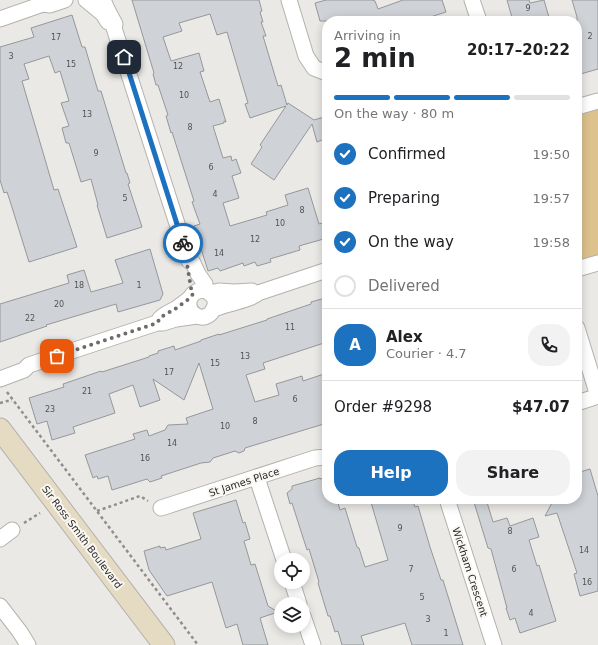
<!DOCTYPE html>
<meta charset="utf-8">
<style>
:root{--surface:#fff;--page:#f2f2f2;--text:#202124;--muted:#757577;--line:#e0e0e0;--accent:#1d72c0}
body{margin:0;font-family:"DejaVu Sans",sans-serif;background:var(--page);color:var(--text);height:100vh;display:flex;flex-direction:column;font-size:15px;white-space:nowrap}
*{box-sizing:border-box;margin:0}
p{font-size:13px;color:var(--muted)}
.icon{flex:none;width:22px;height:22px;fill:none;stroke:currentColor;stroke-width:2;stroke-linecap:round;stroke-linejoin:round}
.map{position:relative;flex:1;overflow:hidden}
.sheet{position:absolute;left:322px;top:16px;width:260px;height:488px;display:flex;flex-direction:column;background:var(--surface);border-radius:16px;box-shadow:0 2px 10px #0003}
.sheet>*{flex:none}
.tools{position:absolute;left:274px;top:553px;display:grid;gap:8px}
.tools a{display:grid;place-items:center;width:36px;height:36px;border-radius:50%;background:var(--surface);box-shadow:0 2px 10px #0003;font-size:20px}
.pin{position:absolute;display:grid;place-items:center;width:34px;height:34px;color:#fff;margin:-17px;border-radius:8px;box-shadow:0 2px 6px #0006}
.courier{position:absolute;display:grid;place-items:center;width:40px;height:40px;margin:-20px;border:3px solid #1d72c0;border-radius:50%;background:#fff;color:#222;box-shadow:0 1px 5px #0007}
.overview em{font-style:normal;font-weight:600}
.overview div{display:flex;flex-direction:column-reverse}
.overview{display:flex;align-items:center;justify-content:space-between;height:68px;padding:0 12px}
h1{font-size:26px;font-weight:600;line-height:30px}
.bar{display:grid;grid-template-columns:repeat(4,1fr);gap:6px 4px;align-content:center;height:48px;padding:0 12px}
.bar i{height:5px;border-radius:3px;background:var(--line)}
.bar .active{background:var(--accent)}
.bar p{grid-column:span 4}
.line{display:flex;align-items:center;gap:10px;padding:0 12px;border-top:1px solid var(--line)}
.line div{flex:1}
.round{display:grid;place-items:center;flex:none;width:42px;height:42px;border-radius:16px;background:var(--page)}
ol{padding:0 12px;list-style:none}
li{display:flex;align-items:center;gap:12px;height:44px}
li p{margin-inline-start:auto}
li .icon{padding:4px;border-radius:50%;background:var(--accent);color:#fff;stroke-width:4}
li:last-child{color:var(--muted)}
li i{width:22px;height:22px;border:2px solid var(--line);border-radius:50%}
.button{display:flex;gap:8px;margin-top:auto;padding:8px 12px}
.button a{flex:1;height:46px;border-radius:16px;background:var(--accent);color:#fff;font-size:16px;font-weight:600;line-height:46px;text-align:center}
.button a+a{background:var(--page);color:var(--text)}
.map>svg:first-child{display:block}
.green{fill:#ddc28e}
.building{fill:#cfd2d6;stroke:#95989b}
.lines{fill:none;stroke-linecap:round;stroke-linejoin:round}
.street-casing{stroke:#b4b2ae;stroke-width:17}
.secondary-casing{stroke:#b4b2ae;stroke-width:23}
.path{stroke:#8f8e8b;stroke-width:2.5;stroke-dasharray:3 3;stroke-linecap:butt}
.street{stroke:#fff;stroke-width:15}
.secondary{stroke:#e5dac2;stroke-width:21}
.done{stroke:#6e6c6a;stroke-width:4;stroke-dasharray:0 7.2}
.route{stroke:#1d72c0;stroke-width:5}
.labels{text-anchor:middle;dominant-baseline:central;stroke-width:4;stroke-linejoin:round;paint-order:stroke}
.number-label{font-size:8px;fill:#535354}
.street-label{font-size:10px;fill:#2a2928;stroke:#f9f7f2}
</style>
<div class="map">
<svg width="598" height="645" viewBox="0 0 598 645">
<rect width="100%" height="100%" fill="#ebe9e5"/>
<!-- green -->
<path class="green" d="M598,108V255L577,261V114Z"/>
<!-- building -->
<path class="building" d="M132,0H259L262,11L260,12L263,22H261L266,36H263L278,86L281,85L287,105L288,103L314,120L327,116V138L317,142L312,124L274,180L251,164L262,147L260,145L286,106L250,118L245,104L248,103L227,32L217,35L210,14L179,23L182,31L163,37L171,61L199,53L204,71L200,72L210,102L219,99L226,122L224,121V123L213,126L223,158L231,156L232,161L236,159L241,173L232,176L239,198L223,203L230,226L267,215L266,212L288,205L285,195L308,188L319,224L327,221V238L299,246L300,250L270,259L271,262L257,266L255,262L244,266L243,263L220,271L218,268L208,271L194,226L200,224L192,202L194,201L172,132L171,133L166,116L168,115L158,85H156L153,74L154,73Z
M326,0H372L375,1L378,9L403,0H442L446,12L418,21L415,19L408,21H320L315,3Z
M507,0H529L530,3L544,0L550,21H513Z
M572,0H598V69L577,75V17Z
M72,15L82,47H85L98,91H101L126,173H127L130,183L128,184L142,227L107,238L97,205H98L91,179L81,182L69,143H66L62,128L69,126L61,103L69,101L60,71L55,73L49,56L24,64L29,79L22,81L54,190L58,189L77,247L29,262L10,201L7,192L4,193L0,180V47L34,37L31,28Z
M150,249L163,294L160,300L118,312L116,304L46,325L47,326L0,342V304L69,283L67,275L84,270L91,292L123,283L115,260Z
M325,298L327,305V342L263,363L265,369L246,375L255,402L279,395L276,384L302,376L303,381L327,373V423L245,448L244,451L239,453L235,451L213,458L210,462L201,463L161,476L162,478L150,482L147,479L112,490L108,476L98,479L97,476L93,478L85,455L135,439L133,434L147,430L149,436L165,430L168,425L188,424L186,418L213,409L199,363L184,400L153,379L160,400L140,407L133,385L109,394L115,413L73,427L75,433L52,440L47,421L37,424L29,398L64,387L63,384L101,371L102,372L149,357V356L158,353V351L174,346L175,350L201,341V340L219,334V335L267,320V319L311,304V302Z
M590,469L598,496V591L580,596L574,574L577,573L557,513L545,516L553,501L562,499H577V473Z
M327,477V499H337L340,510L345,508L357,547L359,548L365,567L388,560L370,499H412L415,507L418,506L430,547L441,580H443L463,645H412L405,623L361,636L364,645H342L338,631L335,632L330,616H328L318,583L319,582L309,549L307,550L292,503L290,504L287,493L292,489V486L320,478V479Z
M473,499H486L493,522L507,518L510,526L533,518L539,537L529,540L537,566L539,565L556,621L520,633L515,618L510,620L506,608H507L491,549L488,548Z
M236,500L243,523L245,522L250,539L244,541L251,565L255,564L268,606L278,612L260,618L268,645H243L237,624L226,628L212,582L167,596L149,570L144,551L160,546V548L165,547L166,550L201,539L193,513Z"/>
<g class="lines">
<defs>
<path id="street" d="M86,0L103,14L108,22
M103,0L108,11L115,24L114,28L189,261L193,263L198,274L205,284L206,291
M289,0L306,56L314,68L327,73
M472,0L479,21
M0,19L43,4L50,5L65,0
M577,107L598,101
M577,269L598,263
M209,293L219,291L234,292L252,291
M214,309C225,304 251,300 258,293L327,270
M159,320C163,314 171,312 177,308C181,305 185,302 189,299C191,297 192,295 193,294C200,288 210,290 214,298C216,302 215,307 213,310C205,325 184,314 190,298
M577,328L598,396
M0,379L24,370L29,365L157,323H163L176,319L197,316
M577,403L598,396
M257,478L284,560
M447,499L494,645
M161,508L315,458L327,457
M0,539L12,530
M292,582L299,604
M0,606L20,632L28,645
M303,616L313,645"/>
<path id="secondary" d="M0,429L164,645"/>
</defs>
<!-- street casing -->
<use href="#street" class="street-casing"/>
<!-- secondary casing -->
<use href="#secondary" class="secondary-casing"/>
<!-- path -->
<path class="path" d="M7,392L198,645
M0,403L7,401H12
M97,511L140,496L148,501
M24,523L40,513"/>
<!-- street -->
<use href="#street" class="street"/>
<!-- secondary -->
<use href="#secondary" class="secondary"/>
</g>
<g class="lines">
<!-- done -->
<path class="done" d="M57,356L157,323L161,317L175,309L190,298L193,294L191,288L187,264L189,261L183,243"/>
<!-- route -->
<path class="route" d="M124,57L183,243"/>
</g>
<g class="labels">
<!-- number labels -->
<g class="number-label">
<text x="528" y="8">9</text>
<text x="590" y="36">2</text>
<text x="56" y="37">17</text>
<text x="11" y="56">3</text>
<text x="71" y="64">15</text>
<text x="178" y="66">12</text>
<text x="184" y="95">10</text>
<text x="87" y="114">13</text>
<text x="190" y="127">8</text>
<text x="96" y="153">9</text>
<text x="211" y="167">6</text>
<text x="215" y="194">4</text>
<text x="125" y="198">5</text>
<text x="302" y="210">8</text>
<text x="280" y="223">10</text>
<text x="255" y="239">12</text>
<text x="219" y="253">14</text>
<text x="79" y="285">18</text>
<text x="139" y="285">1</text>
<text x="59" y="304">20</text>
<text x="30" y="318">22</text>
<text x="290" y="327">11</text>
<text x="245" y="356">13</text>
<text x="215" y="363">15</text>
<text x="169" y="372">17</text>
<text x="87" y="391">21</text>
<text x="295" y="399">6</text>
<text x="50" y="409">23</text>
<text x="255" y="421">8</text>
<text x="225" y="426">10</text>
<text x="172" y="443">14</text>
<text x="145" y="458">16</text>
<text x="400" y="528">9</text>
<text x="510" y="531">8</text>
<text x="584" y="550">14</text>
<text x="411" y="569">7</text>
<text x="514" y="569">6</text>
<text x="587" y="582">16</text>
<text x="422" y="597">5</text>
<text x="531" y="613">4</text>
<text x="428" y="619">3</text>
<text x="446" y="633">1</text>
</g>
<!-- street labels -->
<g class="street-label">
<text transform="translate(244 482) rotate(-18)">St James Place</text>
<text transform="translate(82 537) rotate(53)">Sir Ross Smith Boulevard</text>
<text transform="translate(470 572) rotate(72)">Wickham Crescent</text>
</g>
</g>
</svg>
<div class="tools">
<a><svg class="icon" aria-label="locate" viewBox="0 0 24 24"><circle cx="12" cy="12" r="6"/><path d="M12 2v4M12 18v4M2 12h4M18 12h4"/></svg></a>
<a><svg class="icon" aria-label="layers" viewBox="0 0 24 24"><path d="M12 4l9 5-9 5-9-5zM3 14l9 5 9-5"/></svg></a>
</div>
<div class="pin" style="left:57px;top:356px;background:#ea580c"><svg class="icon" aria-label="bag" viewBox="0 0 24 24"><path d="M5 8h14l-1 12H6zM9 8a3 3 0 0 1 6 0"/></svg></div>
<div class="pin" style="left:124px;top:57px;background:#1f2937"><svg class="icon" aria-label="home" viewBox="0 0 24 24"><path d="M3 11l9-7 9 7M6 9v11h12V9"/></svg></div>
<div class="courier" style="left:183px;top:243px"><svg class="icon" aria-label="bike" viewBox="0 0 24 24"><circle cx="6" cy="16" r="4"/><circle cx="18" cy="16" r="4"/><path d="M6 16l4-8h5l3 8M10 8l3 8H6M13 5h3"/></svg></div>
<section class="sheet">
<div class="overview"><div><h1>2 min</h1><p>Arriving in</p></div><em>20:17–20:22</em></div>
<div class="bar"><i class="active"></i><i class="active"></i><i class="active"></i><i></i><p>On the way · 80 m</p></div>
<ol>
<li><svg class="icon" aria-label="check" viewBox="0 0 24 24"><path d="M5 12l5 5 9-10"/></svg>Confirmed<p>19:50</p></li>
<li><svg class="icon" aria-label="check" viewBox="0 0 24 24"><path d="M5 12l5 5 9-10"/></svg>Preparing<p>19:57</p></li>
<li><svg class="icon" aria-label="check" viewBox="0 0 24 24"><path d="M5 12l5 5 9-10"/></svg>On the way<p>19:58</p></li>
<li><i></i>Delivered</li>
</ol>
<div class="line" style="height:72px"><b class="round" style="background:var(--accent);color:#fff">A</b><div><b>Alex</b><p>Courier · 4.7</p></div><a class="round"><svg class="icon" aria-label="phone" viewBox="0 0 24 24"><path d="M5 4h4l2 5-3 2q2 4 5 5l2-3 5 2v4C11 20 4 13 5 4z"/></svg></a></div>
<div class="line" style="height:52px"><div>Order #9298</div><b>$47.07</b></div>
<div class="button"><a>Help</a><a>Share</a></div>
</section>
</div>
